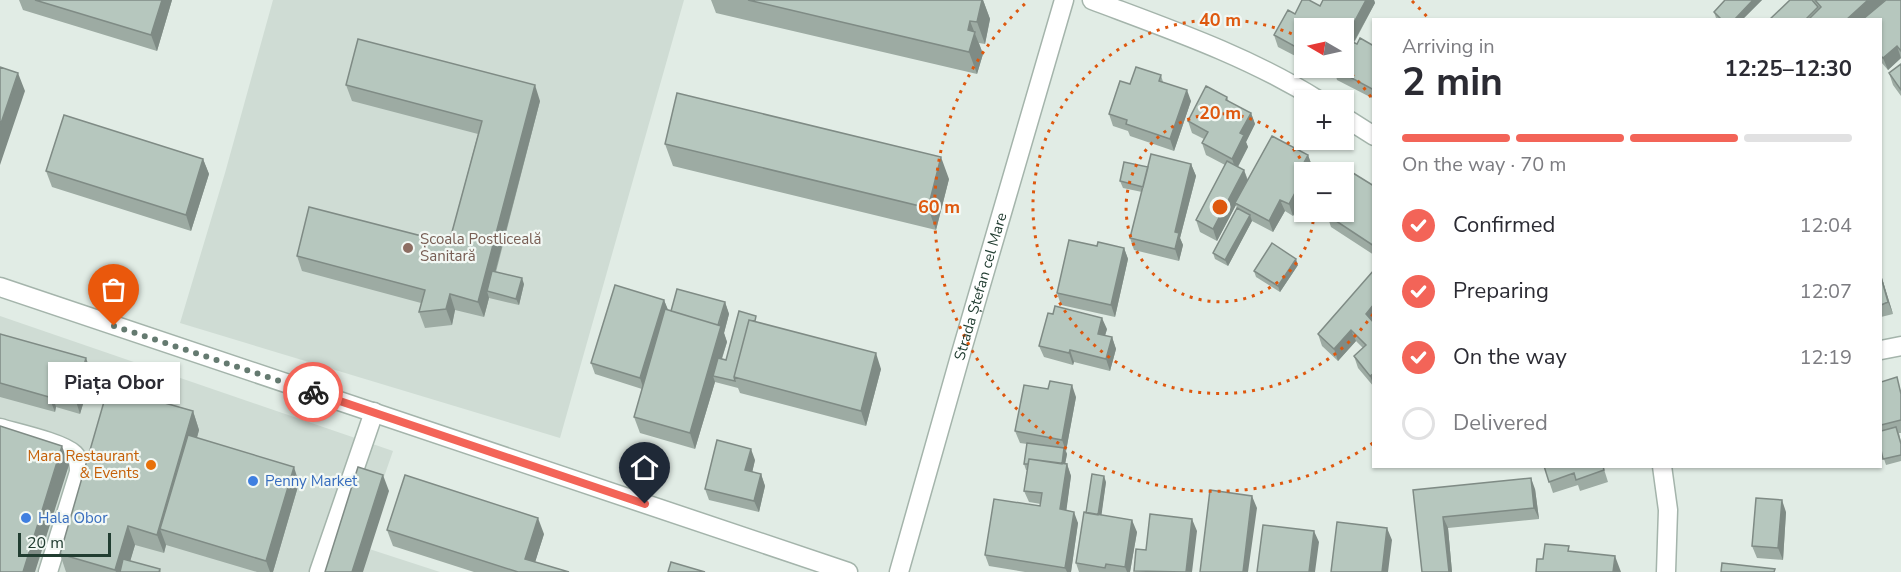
<!DOCTYPE html>
<meta charset="utf-8">
<style>
:root{--surface:#fff;--page:#f2f2f3;--text:#2b2b33;--muted:#7c7c81;--line:#e1e1e2;--accent:#f36458}
body{margin:0;font-family:"Nunito Sans",sans-serif;background:var(--page);color:var(--text);height:100vh;display:flex;flex-direction:column;font-size:22px;white-space:nowrap}
*{box-sizing:border-box;margin:0}
p{font-size:20px;color:var(--muted)}
.icon{flex:none;width:33px;height:33px;fill:none;stroke:currentColor;stroke-width:2;stroke-linecap:round;stroke-linejoin:round}
.map{position:relative;flex:1;overflow:hidden}
.sheet{position:absolute;left:1372px;top:18px;width:510px;height:450px;display:flex;flex-direction:column;background:var(--surface);border-radius:0px;box-shadow:0 2px 4px #0004}
.sheet>*{flex:none}
.needle{width:39px;rotate:279deg}
.fabs{position:absolute;left:1294px;top:18px;display:grid;gap:12px}
.fabs a{display:grid;place-items:center;width:60px;height:60px;border-radius:0px;background:var(--surface);box-shadow:0 2px 4px #0004;font-size:30px}
.scale{position:absolute;left:18px;bottom:15px;width:93px;box-sizing:border-box;padding-left:6px;border:3px solid #213d31;border-top:0;font-size:16px;line-height:21px;white-space:nowrap;color:#213d31;-webkit-text-stroke:4px #f2f8f4;paint-order:stroke}
.pin{position:absolute;display:grid;place-items:center;width:51px;height:51px;color:#fff;margin:-62px -26px;border-radius:50% 50% 50% 0;rotate:-45deg;box-shadow:0 0 6px #0007}
.pin .icon{rotate:45deg}
.courier{position:absolute;display:grid;place-items:center;width:60px;height:60px;margin:-30px;border:4px solid #f36458;border-radius:50%;background:#fff;color:#222;box-shadow:0 2px 8px #0007}
.bubble{position:absolute;height:42px;border-radius:0px;background:var(--surface);box-shadow:0 2px 4px #0004;font-size:20px;font-weight:700;line-height:42px;text-align:center}
.overview em{font-style:normal;font-weight:700}
.overview div{display:flex;flex-direction:column-reverse}
.overview{display:flex;align-items:center;justify-content:space-between;height:102px;padding:0 30px}
h1{font-size:39px;font-weight:700;line-height:45px}
.bar{display:grid;grid-template-columns:repeat(4,1fr);gap:9px 6px;align-content:center;height:72px;padding:0 30px}
.bar i{height:8px;border-radius:4px;background:var(--line)}
.bar .on{background:var(--accent)}
.bar p{grid-column:span 4}
ol{padding:0 30px;list-style:none}
li{display:flex;align-items:center;gap:18px;height:66px}
li p{margin-inline-start:auto}
li .icon{padding:6px;border-radius:50%;background:var(--accent);color:#fff;stroke-width:4}
li:last-child{color:var(--muted)}
li i{width:33px;height:33px;border:3px solid var(--line);border-radius:50%}
.map>svg:first-child{display:block}
.built{fill:#cfdcd4}
.lines{fill:none;stroke-linecap:round;stroke-linejoin:round}
.minor-casing{stroke:#a4b4ab;stroke-width:21}
.minor{stroke:#fff;stroke-width:18}
.wall{fill:#9daba3}
.shaded-wall{fill:#7f8b85}
.building{fill:#b6c7be;stroke:#7f8b85;stroke-width:1.5}
.done{stroke:#647a70;stroke-width:6;stroke-dasharray:0 10.8}
.route{stroke:#f36458;stroke-width:8}
.ring{fill:none;stroke:#de580e;stroke-width:3;stroke-dasharray:3 6}
.education-dot{fill:#8d6e63;stroke:#f2f8f4;stroke-width:2}
.food-dot{fill:#e8710a;stroke:#f2f8f4;stroke-width:2}
.shop-dot{fill:#3f7fe0;stroke:#f2f8f4;stroke-width:2}
.labels{text-anchor:middle;dominant-baseline:central;stroke-width:4.5;stroke-linejoin:round;paint-order:stroke}
.education-label{font-size:15px;fill:#785e54;stroke:#f2f8f4;text-anchor:start}
.street-label{font-size:15px;fill:#213d31;stroke:#f2f8f4}
.food-label{font-size:15px;fill:#c56008;stroke:#f2f8f4;text-anchor:end}
.shop-label{font-size:15px;fill:#366cbe;stroke:#f2f8f4;text-anchor:start}
.centre{fill:#de580e;stroke:#f2f8f4;stroke-width:3}
.ring-label{font-size:18px;text-anchor:middle;font-weight:bold;fill:#de580e;stroke:#f2f8f4;stroke-width:4.5;stroke-linejoin:round;paint-order:stroke}
</style>
<div class="map">
<svg width="1901" height="572" viewBox="0 0 1901 572">
<rect width="100%" height="100%" fill="#e1ece5"/>
<!-- built -->
<path class="built" d="M273,0H684L560,438L180,323L225,173Z
M0,316L393,451L360,546L440,572H0Z"/>
<g class="lines">
<defs>
<g id="minor">
<path d="M1092,0C1169,29 1248,56 1318,100"/>
<path d="M1344,117L1374,136"/>
<path d="M0,287L848,572"/>
<path d="M1881,350L1901,346"/>
<path d="M0,428C17,433 63,443 74,454C79,459 79,465 79,472L48,572"/>
<path d="M1662,466L1668,510L1666,572"/>
<path d="M319,572L374,412"/>
<path id="s1" d="M899,572L961,353L1064,0"/>
</g>
</defs>
<!-- minor casing -->
<use href="#minor" class="minor-casing"/>
<!-- minor -->
<use href="#minor" class="minor"/>
</g>
<!-- wall -->
<path class="wall" d="M19,0H172L157,51L23,10Z
M711,0H983L990,19L985,44L979,43L983,54L977,74L716,13Z
M1323,0H1374L1375,3L1354,43L1357,44L1374,46V99L1337,80L1336,76L1335,77L1316,68H1344L1305,28V61L1278,47L1274,35L1295,14L1320,6Z
M1725,0H1762L1742,20H1718L1716,18L1714,12Z
M1790,0H1901V58L1888,70L1881,62V20H1769Z
M1901,64V96L1893,85L1889,73Z
M1161,75L1163,82L1191,101L1174,151L1130,136L1128,131L1113,126L1109,114L1130,84Z
M346,85L540,101L496,272L524,284L519,305L489,298L484,317L455,310L452,325L425,328L419,312L421,303L302,271L297,256L449,243L478,134L352,101Z
M1227,97L1229,102L1251,113L1255,124L1246,142L1248,147L1238,167L1244,170L1248,180L1308,155L1312,166L1305,172V194L1293,216L1285,211L1273,232L1252,221L1228,266L1215,259L1213,253L1237,208L1236,205L1217,241L1200,232L1196,220L1225,165L1206,155L1202,143L1204,139L1192,133L1188,121Z
M665,144L949,179L936,230L673,166Z
M203,159L209,174L191,231L52,187L46,171Z
M1191,164L1196,176L1180,238L1183,245L1179,261L1134,250L1130,238L1142,192L1123,188L1120,181L1148,167Z
M1374,186V255L1331,227L1327,215Z
M1097,246L1124,248L1128,259L1115,317L1061,305L1057,293Z
M1298,265L1280,292L1256,277L1254,271Z
M1374,270V320L1373,321L1374,322V387L1358,368L1354,356L1363,348L1356,341L1338,361L1322,346L1318,334Z
M1881,275L1893,314L1881,317Z
M664,300L668,311H671L725,302L729,314L724,333L727,342L722,359L726,360L759,322L881,369L866,426L740,393L738,388L715,382L695,449L640,433L634,417L642,389L595,374L591,363Z
M1107,329L1105,336L1112,337L1116,349L1110,371L1074,362L1073,365L1044,357L1039,346Z
M0,334L92,374L80,414L56,407L55,412L0,397Z
M1881,382L1901,390V433H1899L1901,442V461L1886,465L1881,450Z
M157,387L163,402L193,411L199,430L197,438L299,483L273,572H257L166,545L164,553L135,545L130,561L160,569L161,572H66L60,554Z
M1076,397L1066,451L1067,454L1065,464H1067L1071,476L1066,510L1078,523L1071,572H1025L989,566L985,555L1040,506L1041,504L1029,502L1024,491L1027,470H1026L1024,464L1027,444L1020,443L1015,431Z
M755,460L752,472L761,474L765,486L759,512L709,500L705,489Z
M1544,466H1603L1608,482L1580,491L1578,485L1553,493Z
M1106,482L1101,515L1137,532L1130,572H1079L1076,563L1086,513Z
M1535,489L1539,519L1448,528L1452,572H1422L1413,490Z
M1786,512L1783,560L1757,558L1752,546Z
M387,530L544,534L535,562L569,572H474L393,546Z"/>
<!-- shaded-wall -->
<path class="shaded-wall" d="M162,0H172L157,51L151,35Z
M982,0H983L990,19L985,44L977,22Z
M1366,0H1374L1375,3L1344,60V41Z
M1753,0H1762L1742,20H1734Z
M1868,0H1885L1864,20H1846Z
M970,21L983,54L977,74L969,52L968,30Z
M1897,46L1901,58L1888,70L1883,58Z
M1331,68H1340H1333L1336,76L1335,77Z
M18,73L25,91L0,165V126Z
M535,85L540,101L490,292L487,291L489,298L484,317L478,302Z
M1187,90L1191,101L1174,151L1170,139Z
M1251,113L1255,124L1246,142L1248,147L1236,170L1232,159L1240,133Z
M1308,155L1312,166L1309,172H1305V194L1293,216L1289,204L1301,168Z
M941,157L949,179L936,230L928,208Z
M203,159L209,174L191,231L186,215Z
M1191,164L1196,176L1180,238L1183,245L1179,261L1175,249V232Z
M1244,170L1248,182L1235,203L1236,205L1217,241L1213,229Z
M1280,200L1285,211L1273,232L1269,221Z
M1250,215L1252,221L1228,266L1225,260Z
M1124,248L1128,259L1115,317L1111,305Z
M1296,259L1298,265L1280,292L1278,286Z
M1881,275L1893,314L1888,302Z
M522,278L524,284L519,305L516,299Z
M450,294L455,310L452,325L446,309Z
M664,300L669,312L644,390L640,378Z
M725,302L729,314L724,333L727,342L716,376H713L715,382L695,449L690,433Z
M1374,304V320L1370,325L1366,314Z
M1102,318L1107,329L1102,345L1098,334Z
M1351,330L1356,341L1338,361L1334,349Z
M1112,337L1116,349L1110,371L1106,359Z
M1070,350L1074,362L1073,365L1069,353Z
M876,353L881,369L866,426L861,411Z
M86,358L92,374L80,414L75,398Z
M1374,373V386L1370,376Z
M1072,385L1076,397L1066,451L1062,440Z
M157,387L164,406L154,400Z
M51,391L56,407L55,412L49,397Z
M193,411L199,430L170,532L160,529L166,545L164,553L157,535Z
M62,446L69,465L35,572H23Z
M1064,448L1067,454L1063,475L1061,469Z
M751,449L755,460L750,482L745,470Z
M1067,464L1071,476L1065,521L1060,509Z
M294,467L299,483L273,572H270L266,561Z
M761,474L765,486L759,512L754,501Z
M383,475L389,491L363,572H352Z
M1104,476L1106,482L1100,526L1097,520Z
M1531,478L1535,489L1539,519L1534,508Z
M1252,496L1257,508L1248,572H1243Z
M1782,500L1786,512L1783,560L1778,548Z
M1074,512L1078,523L1071,572H1067L1065,568Z
M1443,517L1448,528L1452,572H1449Z
M538,518L544,534L532,572L525,559Z
M1192,519L1197,531L1192,572H1186Z
M1132,520L1137,532L1130,572H1127L1125,567Z
M128,526L135,545L127,572H116L115,570Z
M1387,528L1392,540L1388,572H1382Z
M1314,531L1319,542L1315,572H1309Z
M1615,556L1621,572H1613Z"/>
<!-- building -->
<path class="building" d="M35,0H162L151,35Z
M748,0H982L977,22L970,21L968,30L975,32L969,52Z
M1302,0H1309L1320,6L1323,0H1366L1344,41V28H1305V52L1274,35L1288,10L1295,14Z
M1725,0H1753L1734,20H1722L1714,12Z
M1790,0H1812L1818,7L1805,20H1769Z
M1815,0H1868L1846,20H1808L1821,7Z
M1886,0H1901V51L1897,46L1883,58L1881,56V20H1862Z
M1360,38L1374,46V90L1333,68H1344V48L1348,40L1357,44Z
M358,39L535,85L478,302L450,294L446,309L419,312L425,290L297,256L309,207L449,243L482,121L346,85Z
M1901,64V90L1889,73Z
M0,67L18,73L0,126Z
M1136,67L1161,75L1159,81L1187,90L1170,139L1126,124L1127,120L1109,114L1120,81L1130,84Z
M1206,86L1227,97L1226,100L1251,113L1240,133L1244,135L1232,159L1202,143L1208,132L1188,121Z
M677,93L941,157L928,208L665,144Z
M64,115L203,159L186,215L46,171Z
M1272,136L1308,155L1301,168L1306,172H1305V174L1289,204L1280,200L1269,221L1235,203Z
M1151,154L1191,164L1175,232L1179,233L1175,249L1130,238Z
M1227,161L1244,170L1213,229L1196,220Z
M1124,162L1148,167L1143,187L1120,181Z
M1353,173L1374,186V246L1327,215L1329,212H1344V188Z
M1237,208L1250,215L1225,260L1213,253Z
M1069,240L1097,246L1098,242L1124,248L1111,305L1057,293Z
M1272,243L1296,259L1278,286L1254,271Z
M1374,270V304L1366,314L1374,323V373L1370,376L1354,356L1366,345L1351,330L1334,349L1318,334Z
M492,271L522,278L516,299L487,291Z
M1881,277L1888,302L1881,305Z
M615,285L664,300L640,378L591,363Z
M677,289L725,302L718,325L671,311Z
M1055,306L1102,318L1098,334L1112,337L1106,359L1070,350L1069,353L1039,346L1048,313L1053,314Z
M665,309L721,326L690,433L634,417Z
M739,311L756,316L755,321L749,320L734,377L735,381L713,376L718,358L726,360Z
M749,320L876,353L861,411L734,377Z
M0,334L86,358L75,398L51,391L49,397L0,383Z
M112,374L157,387L154,400L193,411L157,535L128,526L115,570L60,554Z
M1897,377L1901,394V420L1881,425V382Z
M1050,381L1072,385L1062,440L1015,431L1024,385L1048,389Z
M0,426L62,446L23,572H0Z
M1896,427L1901,444V455L1883,459L1881,450V431Z
M188,435L294,467L266,561L160,529Z
M717,440L751,449L745,470L761,474L754,501L705,489Z
M1027,443L1064,448L1062,464L1029,459L1028,464H1024Z
M1029,459L1067,464L1060,509L1074,512L1065,568L985,555L994,499L1040,506L1042,493L1024,491Z
M1544,466H1603L1604,470L1576,480L1574,473L1549,482Z
M358,467L383,475L352,572H325Z
M1092,474L1104,476L1098,515L1086,513Z
M405,475L538,518L525,559L569,572H518L387,530Z
M1531,478L1534,508L1443,517L1449,572H1422L1413,490Z
M1210,490L1252,496L1243,572H1200Z
M1756,498L1782,500L1778,548L1752,546Z
M1084,512L1132,520L1125,567L1106,564L1105,568L1076,563Z
M1150,514L1192,519L1186,572L1134,571L1136,549L1146,550Z
M1337,522L1387,528L1382,572H1331Z
M1263,525L1314,531L1309,572H1257Z
M1545,544L1569,546L1568,551L1615,556L1613,572H1536L1537,559H1543Z
M123,559L160,569L159,572H120Z
M671,562L705,572H668Z
M1722,563L1775,569L1774,572H1721Z"/>
<g class="lines">
<!-- done -->
<path class="done" d="M114,326L313,392"/>
<!-- route -->
<path class="route" d="M313,392L645,504"/>
</g>
<!-- distance rings -->
<g class="ring">
<path d="M1314 212A94 94 0 1 1 1307 172"/>
<path d="M1373 314A187 187 0 1 1 1305 40M1345 68A187 187 0 0 1 1373 100"/>
<path d="M1373 443A281 281 0 0 1 1028 1M1412 1A281 281 0 0 1 1429 19"/>
</g>
<!-- markers -->
<circle class="education-dot" cx="408" cy="248" r="6"/>
<circle class="food-dot" cx="151" cy="465" r="6"/>
<g class="shop-dot">
<circle cx="253" cy="481" r="6"/>
<circle cx="26" cy="518" r="6"/>
</g>
<g class="labels">
<!-- education labels -->
<g class="education-label">
<text x="420" y="239">Școala Postliceală<tspan x="420" dy="17">Sanitară</tspan></text>
</g>
<!-- street labels -->
<g class="street-label">
<text stroke="none"><textPath href="#s1" startOffset="297">Strada Ștefan cel Mare</textPath></text>
</g>
<!-- food labels -->
<g class="food-label">
<text x="139" y="456">Mara Restaurant<tspan x="139" dy="17">&amp; Events</tspan></text>
</g>
<!-- shop labels -->
<g class="shop-label">
<text x="265" y="481">Penny Market</text>
<text x="38" y="518">Hala Obor</text>
</g>
</g>
<circle cx="1220" cy="207" r="9" class="centre"/>
<g class="ring-label">
<text x="1220" y="26">40 m</text>
<text x="1220" y="119">20 m</text>
<text x="939" y="213">60 m</text>
</g>
</svg>
<div class="fabs">
<a><svg class="needle" viewBox="-14 -14 28 28"><path d="M0-13l5 13h-10z" fill="#e53935"/><path d="M0 13l5-13h-10z" fill="#7c7c81"/></svg></a>
<a>+</a>
<a>−</a>
</div>
<div class="scale">20 m</div>
<div class="pin" style="left:114px;top:326px;background:#ea580c"><svg class="icon" aria-label="bag" viewBox="0 0 24 24"><path d="M5 8h14l-1 12H6zM9 8a3 3 0 0 1 6 0"/></svg></div>
<div class="pin" style="left:645px;top:504px;background:#1f2937"><svg class="icon" aria-label="home" viewBox="0 0 24 24"><path d="M3 11l9-7 9 7M6 9v11h12V9"/></svg></div>
<div class="courier" style="left:313px;top:392px"><svg class="icon" aria-label="bike" viewBox="0 0 24 24"><circle cx="6" cy="16" r="4"/><circle cx="18" cy="16" r="4"/><path d="M6 16l4-8h5l3 8M10 8l3 8H6M13 5h3"/></svg></div>
<div class="bubble" style="left:48px;top:362px;width:132px">Piața Obor</div>
<section class="sheet">
<div class="overview"><div><h1>2 min</h1><p>Arriving in</p></div><em>12:25–12:30</em></div>
<div class="bar"><i class="on"></i><i class="on"></i><i class="on"></i><i></i><p>On the way · 70 m</p></div>
<ol>
<li><svg class="icon" aria-label="check" viewBox="0 0 24 24"><path d="M5 12l5 5 9-10"/></svg>Confirmed<p>12:04</p></li>
<li><svg class="icon" aria-label="check" viewBox="0 0 24 24"><path d="M5 12l5 5 9-10"/></svg>Preparing<p>12:07</p></li>
<li><svg class="icon" aria-label="check" viewBox="0 0 24 24"><path d="M5 12l5 5 9-10"/></svg>On the way<p>12:19</p></li>
<li><i></i>Delivered</li>
</ol>
</section>
</div>
